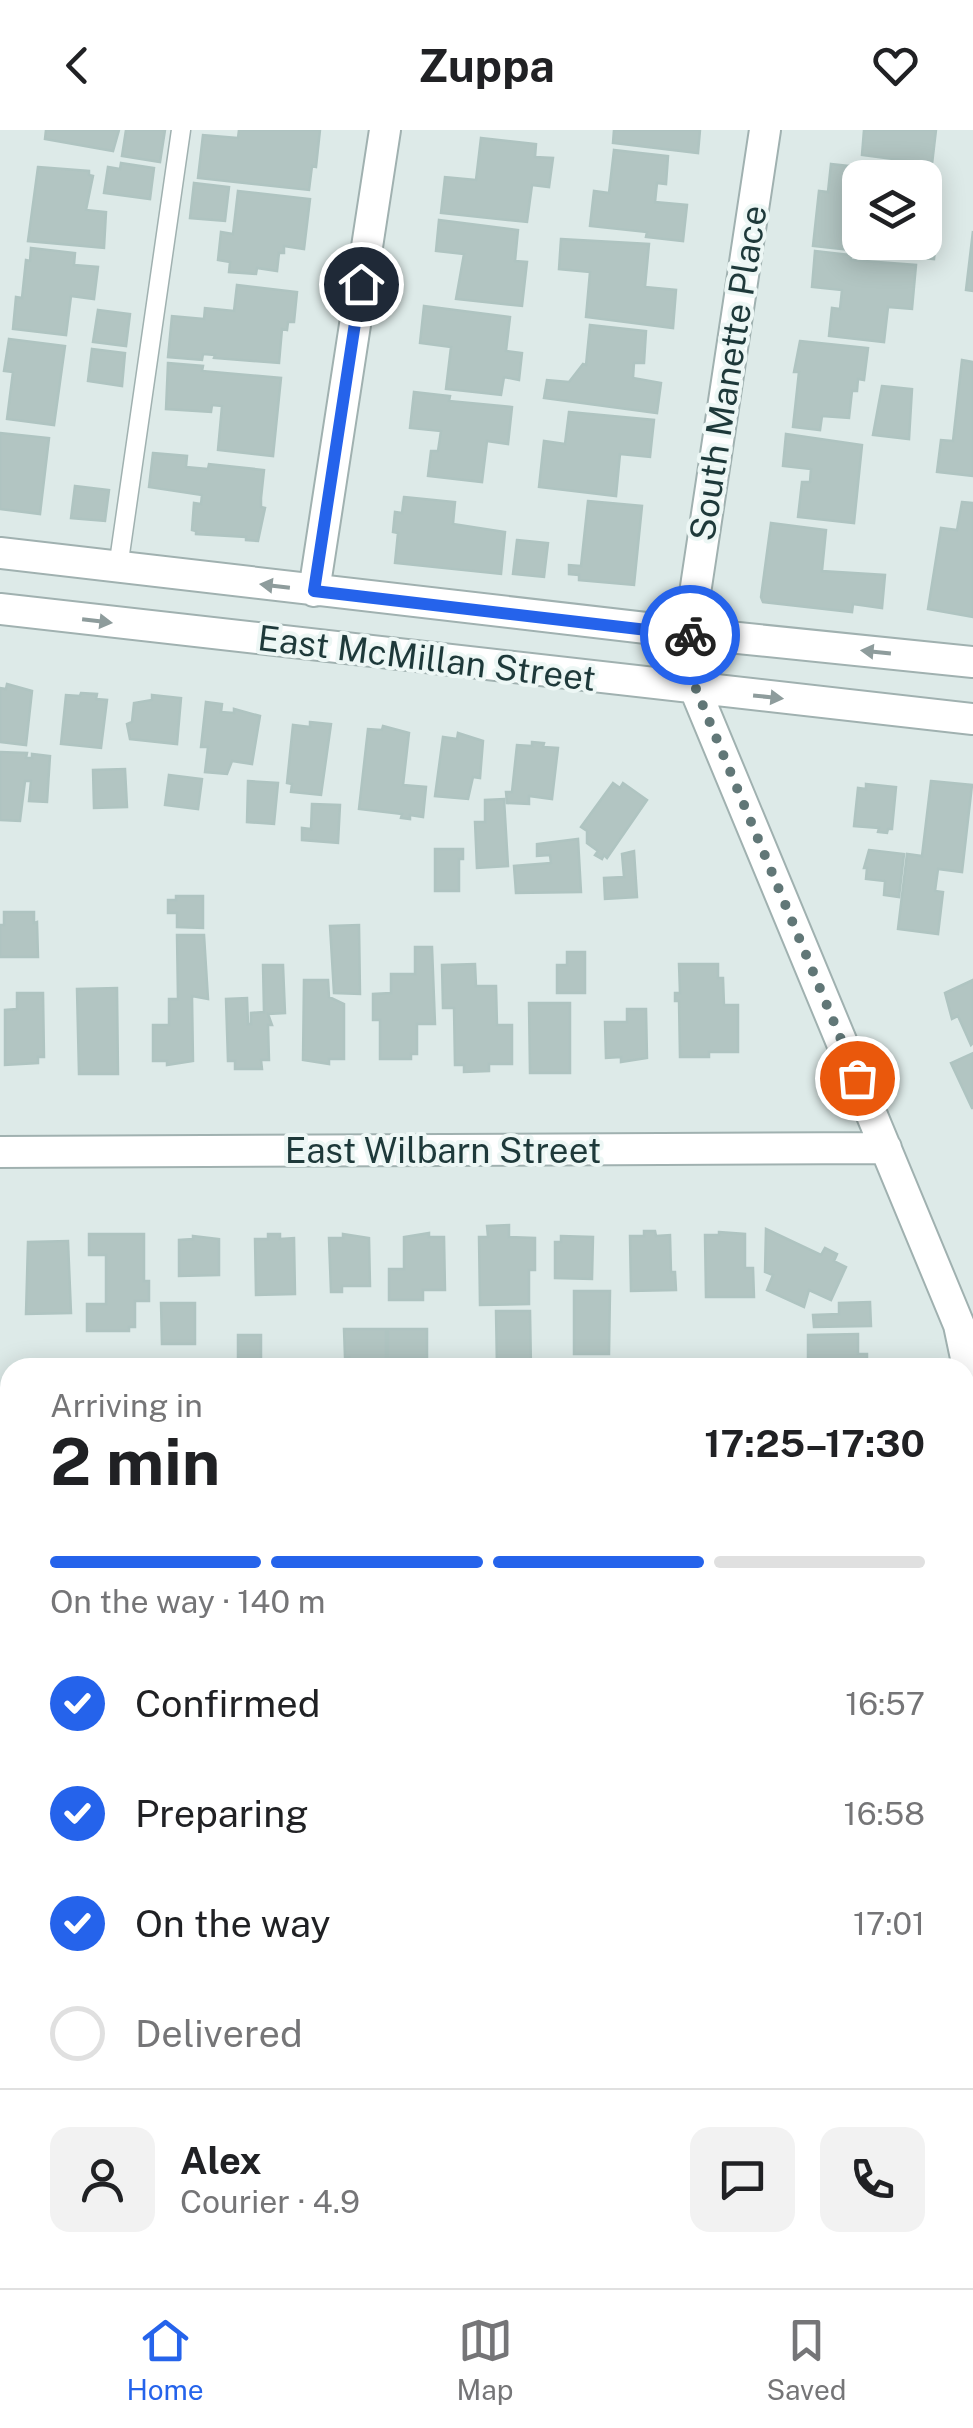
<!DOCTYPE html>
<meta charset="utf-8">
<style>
:root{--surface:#fff;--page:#f2f2f2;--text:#202124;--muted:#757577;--line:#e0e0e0;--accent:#2563eb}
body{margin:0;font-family:"Public Sans",sans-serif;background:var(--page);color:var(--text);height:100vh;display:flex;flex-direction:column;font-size:38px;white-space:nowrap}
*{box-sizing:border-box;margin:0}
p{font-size:32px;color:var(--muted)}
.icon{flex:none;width:55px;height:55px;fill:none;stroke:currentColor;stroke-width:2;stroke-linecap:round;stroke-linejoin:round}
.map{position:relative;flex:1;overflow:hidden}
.sheet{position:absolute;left:0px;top:1228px;width:975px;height:932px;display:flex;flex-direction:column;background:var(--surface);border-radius:30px 30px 0 0;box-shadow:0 5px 25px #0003}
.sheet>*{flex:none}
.buttons{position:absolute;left:842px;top:30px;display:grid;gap:20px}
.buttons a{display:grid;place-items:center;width:100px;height:100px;border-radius:20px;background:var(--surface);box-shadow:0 5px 25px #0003;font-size:50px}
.pin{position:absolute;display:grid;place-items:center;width:85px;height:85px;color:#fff;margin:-42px;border:5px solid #fff;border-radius:50%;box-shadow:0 2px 10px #0007}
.courier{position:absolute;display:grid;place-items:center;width:100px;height:100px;margin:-50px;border:8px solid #2563eb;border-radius:50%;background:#fff;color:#222;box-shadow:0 2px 12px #0007}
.summary em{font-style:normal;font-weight:700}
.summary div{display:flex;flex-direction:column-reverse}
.summary{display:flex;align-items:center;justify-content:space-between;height:170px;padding:0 50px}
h1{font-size:65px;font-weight:700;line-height:75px}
.bar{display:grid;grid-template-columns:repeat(4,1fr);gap:15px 10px;align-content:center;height:120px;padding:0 50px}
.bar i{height:12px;border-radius:8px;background:var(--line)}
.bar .selected{background:var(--accent)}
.bar p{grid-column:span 4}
.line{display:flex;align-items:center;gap:25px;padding:0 50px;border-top:2px solid var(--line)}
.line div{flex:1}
.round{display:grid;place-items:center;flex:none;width:105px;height:105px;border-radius:20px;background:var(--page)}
ol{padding:0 50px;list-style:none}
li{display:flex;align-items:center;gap:30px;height:110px}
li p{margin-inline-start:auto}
li .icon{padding:10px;border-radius:50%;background:var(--accent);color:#fff;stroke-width:4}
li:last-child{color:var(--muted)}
li i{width:55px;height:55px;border:5px solid var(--line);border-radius:50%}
header{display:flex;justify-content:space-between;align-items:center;height:130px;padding:0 50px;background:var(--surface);font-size:45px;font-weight:700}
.tabs{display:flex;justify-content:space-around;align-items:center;height:140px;border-top:2px solid var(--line);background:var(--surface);font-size:28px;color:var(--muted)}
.tabs a{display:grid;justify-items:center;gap:5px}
.tabs .selected{color:var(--accent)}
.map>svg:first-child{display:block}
.built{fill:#cbdad7}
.building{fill:#b2c5c2;stroke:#afc4c1;stroke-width:2.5}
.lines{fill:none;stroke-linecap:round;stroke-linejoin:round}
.lane-casing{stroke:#a0b1b0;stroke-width:21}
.street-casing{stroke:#a0b1b0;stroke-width:34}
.primary-casing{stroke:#bcc4c4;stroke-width:34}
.highway-casing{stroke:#bcc4c4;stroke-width:34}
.lane{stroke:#fff;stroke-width:18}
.street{stroke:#fff;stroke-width:30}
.primary{stroke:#5e9fa2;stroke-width:30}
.highway{stroke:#286167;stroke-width:30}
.oneway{fill:#8e9c9c}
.done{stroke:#617777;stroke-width:10;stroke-dasharray:0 18}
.route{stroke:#2563eb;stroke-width:12}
.labels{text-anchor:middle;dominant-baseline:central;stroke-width:8;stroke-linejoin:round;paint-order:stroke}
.street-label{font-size:35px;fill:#1e393a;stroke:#edf7f5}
</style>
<header><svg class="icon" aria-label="back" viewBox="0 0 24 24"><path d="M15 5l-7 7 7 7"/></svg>Zuppa<svg class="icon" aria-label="heart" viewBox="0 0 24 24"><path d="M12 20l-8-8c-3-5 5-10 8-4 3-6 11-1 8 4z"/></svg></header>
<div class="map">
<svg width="973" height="2158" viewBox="0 0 973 2158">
<rect width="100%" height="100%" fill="#ddeae8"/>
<!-- built -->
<path class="built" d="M0,1277H10V1500L0,1491Z"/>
<!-- building -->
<path class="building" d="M46,0H119L113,21L45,9Z
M126,0H165L160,32L122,26Z
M239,0H320L316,37L312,36L309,60L198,48L203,5L238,8Z
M614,0H700L698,23L613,13Z
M864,0H936L932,34L862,25Z
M481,8L536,14L535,27L553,28L549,57L532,55L527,92L441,83L445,47L476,50Z
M614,20L668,26L666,54L657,53L655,72L687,75L683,111L646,107L647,102L590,96L594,61L609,63Z
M121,33L154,38L150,69L104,63L108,37L120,39Z
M831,34L887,40L886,48H860V112H925V73L940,74L934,129L813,116L819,61L828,62Z
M38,37L89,41V45L93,46L86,80L106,82L104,118L28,111Z
M194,53L229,57L225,91L190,88Z
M238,61L310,69L304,119L284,116V123H279L277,141L257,138L256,144L229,142L230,132L218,130L221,102L233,104Z
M439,90L518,100L515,131L527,132L522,176L456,169L464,124L436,121Z
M973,101V161L966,160Z
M561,109L649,114L645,157L676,160L673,198L586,187L590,142L559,139Z
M31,118L75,123L74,135L98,137L94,169L71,166L66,205L13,199L16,167L22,168L26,130L30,131Z
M815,121L851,125V130L916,135L912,179L888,177L884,212L829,206L832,178L840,179L842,160L812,157Z
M237,155L297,162L294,192H288L287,200L282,199L279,233L214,228L215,225L203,224L202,230L168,227L172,186L204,189L205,178L234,181Z
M424,176L510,187L506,221L522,223L519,250L504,247L501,265L446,259L451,217L420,213Z
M98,180L130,184L126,216L93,212Z
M590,195L646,201L644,233H634L633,248L661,253L657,283L544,268L547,250L569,252L583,234L586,235Z
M9,209L65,216L54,295L7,289L13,242L4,241Z
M800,211L868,218L864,250L858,249L857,261H852L849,288L822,286L820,300L793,297L799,242H794Z
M92,219L125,223L122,256L88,251Z
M962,230L973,232V346L937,342L941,310L953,311Z
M168,233L203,236L202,241L281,248L273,326L218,320L222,276L212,275L211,282L166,279Z
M882,256L912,259L909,309L873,305Z
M414,262L450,266L449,271L512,277L508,314L487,311L482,352L428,346L431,321H438L441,301L410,298Z
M569,282L654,290L650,327L620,324L616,366L539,357L544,311L565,314Z
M0,303L49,308L40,384L0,379Z
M786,304L862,315L854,393L798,387L802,352H810L811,339L783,336Z
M153,323L187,326L186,337L208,339L209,334L264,340L261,368V377L265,378L258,411L246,410V407L196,404V401L192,400L194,373L201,374L202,365L149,357Z
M75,356L109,360L105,391L71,388Z
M404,367L455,372L453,394L505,402L501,444L395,433L398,403L393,402L395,382L402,383Z
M588,371L642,376L634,455L579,450V445L569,444V435L581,436Z
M962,372L973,373V487L928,479L941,398L957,400Z
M771,393L826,400L822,441L885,445L882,478L853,474L852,482L763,472L761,467Z
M517,410L548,413L544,447L513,444Z
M7,554L32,561L26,615L0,612V558L6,559Z
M81,563L97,564L96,569L107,570L101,618L61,614L66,565L80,566Z
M152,565L181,568L177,614L130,609L127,594L132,592L134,573L152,570Z
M206,572L222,574L221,582L234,583V579L260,586L252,634L232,631L227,644L205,642L208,617H201Z
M310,592L331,594L321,665L291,662L292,654L287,653L293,595L310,597Z
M383,596L409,603L403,655L426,657L423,687L410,685V689L401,688L402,684L359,679L368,599L382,600Z
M458,603L483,611L480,648L473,647L468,669L435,666L443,607L457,609Z
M532,612L544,613L543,617L558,618L552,669L529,666V674L507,673L506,662H512L517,615L532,616Z
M0,622L27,623L26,628H32V624L50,626L47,672L29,671L31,651H25L20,691L0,690Z
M125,639L127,677L94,678L93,640Z
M169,645L202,649L198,679L165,675Z
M248,651L278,653L274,694L247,692Z
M931,651L972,655L962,742L938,739L935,761L943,762L938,804L898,799L907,724L922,726Z
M613,653L620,658L623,653L647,670L607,728L604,725L602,729L595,725L598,721L587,713V701L581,697Z
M866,654L896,657L892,699H888L887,703L878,702L879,698L854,696L858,658L866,659Z
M504,669L508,736L477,738L475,692H485V670Z
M312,674L340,675L338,713L302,710V698L311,699Z
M578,709L581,762L516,763L514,736L551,733L550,725L537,726V714Z
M435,719H463V729H459V761H435Z
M869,720L904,724L899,767L884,765L885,751L866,749L867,738H864Z
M634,721L637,767L605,769L604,748L624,747L622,724Z
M176,766H203V798L177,797V783H168V770H176Z
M4,782H34V793L37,792L38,827H0V795H4Z
M359,795L360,864L334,863L330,796Z
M177,805H204L208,869L192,866L193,931L167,935V931H153V895H169V869H178Z
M415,817H432L435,894H417V924H411V929H380V890H373V864L391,863V844H415Z
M567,822H585V863H557V835H567Z
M475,834L476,856H496L497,895H512V934H489V941L464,942V935H455L454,878H443L442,835Z
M679,834H718V848H723L724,875H738V922H709V927H680L679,871H675V863H680Z
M263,835H283L285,883L268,884L272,895H268L269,930H261L262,939H235V931H228L226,869L247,868L248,894H251V883L264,882Z
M304,850H328L329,867L344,874V929H329V934L303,930Z
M973,850V913L971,915L958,886L952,889L945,863Z
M117,858L118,944H79L77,859Z
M17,863H43L44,927H38V933L5,935V880L17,879Z
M529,873H570V943H530Z
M627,879H646L647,928L621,932V927L606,928L605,892H627Z
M973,923V978H972L951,933Z
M509,1095V1107L535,1108V1140H529V1174L480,1175L479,1107H488L487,1096Z
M766,1099L821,1125L825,1118L837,1124L834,1131L846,1137L831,1170L809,1160L804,1177L767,1160L773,1145L765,1142Z
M644,1101H655L656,1106L670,1105L671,1142H675L676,1160L631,1161L630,1106H644Z
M719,1102L745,1104V1138H753L754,1167H706L705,1105H719Z
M429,1103V1107H444L445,1160H423V1170H389V1139H404V1107Z
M89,1104H144V1151H149V1171H135V1197H129V1201H87V1174H106V1125H89Z
M268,1104H280V1109L294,1108L295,1164L256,1165L255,1109H268Z
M343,1104L369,1108L370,1156H342V1162H331L329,1108H343Z
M193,1106L219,1109V1145L179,1146V1110L193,1109Z
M561,1106L593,1107L592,1149L555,1148V1112H561Z
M68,1111L71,1183L26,1184L28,1112Z
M574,1161H610L609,1224H574Z
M870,1172L871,1196L814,1197L813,1185L839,1184V1173Z
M161,1173H195V1214H162Z
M496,1181H530L531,1238H497Z
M344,1199H386V1238H349V1227H345Z
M388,1199H427V1228H388Z
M858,1204V1224H867V1231L895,1230V1238H808V1205Z
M238,1205H261V1238H238Z
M0,1805H10V1839H0Z
M10,1899V1981H0V1900Z
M965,2081H973V2152H967L965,2147Z
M37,2150H99V2158H43V2153Z
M129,2150H171V2158H129Z
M177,2150H201V2158H177Z
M280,2150H313V2158H280Z
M378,2150H401V2158H378Z
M407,2150H442V2158H407Z
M446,2150H473V2158H446Z
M484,2150H522V2158H484Z
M645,2150H692V2158L645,2157Z"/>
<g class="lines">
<defs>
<path id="lane" d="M118,438L181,0
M0,1671L10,1670"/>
<path id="street" d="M765,0L689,503L695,559L959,1195L966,1228L965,1273
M0,423L689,503L973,532
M314,461L385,0
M0,479L973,589
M0,1022L886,1018
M0,2027L10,2026"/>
<path id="primary" d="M0,1501L10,1512
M965,1537L973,1538
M0,1543H10
M0,1593H10
M965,1599H973"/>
<path id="highway" d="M965,1736L973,1741"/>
</defs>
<!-- lane casing -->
<use href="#lane" class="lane-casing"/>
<!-- street casing -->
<use href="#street" class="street-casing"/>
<!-- primary casing -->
<use href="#primary" class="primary-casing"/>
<!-- highway casing -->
<use href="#highway" class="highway-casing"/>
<!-- lane -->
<use href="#lane" class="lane"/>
<!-- street -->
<use href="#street" class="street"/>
<!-- primary -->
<use href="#primary" class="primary"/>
<!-- highway -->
<use href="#highway" class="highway"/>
</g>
<!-- one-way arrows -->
<defs><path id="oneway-solid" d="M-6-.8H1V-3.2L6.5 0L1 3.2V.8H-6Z" transform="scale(2.5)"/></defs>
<g class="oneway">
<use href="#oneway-solid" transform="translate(275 456) rotate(-173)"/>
<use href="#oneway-solid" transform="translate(97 491) rotate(7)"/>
<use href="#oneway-solid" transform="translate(876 522) rotate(-174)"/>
<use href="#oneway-solid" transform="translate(768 567) rotate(6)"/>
</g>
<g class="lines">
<!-- done -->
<path class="done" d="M690,505L696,559L857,948"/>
<!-- route -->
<path class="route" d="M361,154L314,461L690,505"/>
</g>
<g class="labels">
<!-- street labels -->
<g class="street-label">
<text transform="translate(728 243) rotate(-81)">South Manette Place</text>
<text transform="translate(427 528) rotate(7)">East McMillan Street</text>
<text x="443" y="1020">East Wilbarn Street</text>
</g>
</g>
</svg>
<div class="buttons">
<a><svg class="icon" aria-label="layers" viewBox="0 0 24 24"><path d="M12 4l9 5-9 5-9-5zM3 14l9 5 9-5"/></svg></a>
</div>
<div class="pin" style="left:857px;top:948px;background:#ea580c"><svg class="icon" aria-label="bag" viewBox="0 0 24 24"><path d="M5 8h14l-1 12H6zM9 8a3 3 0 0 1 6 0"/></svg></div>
<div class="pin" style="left:361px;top:154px;background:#1f2937"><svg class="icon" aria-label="home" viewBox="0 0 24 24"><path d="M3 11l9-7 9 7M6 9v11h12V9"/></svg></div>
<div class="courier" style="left:690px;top:505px"><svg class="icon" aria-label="bike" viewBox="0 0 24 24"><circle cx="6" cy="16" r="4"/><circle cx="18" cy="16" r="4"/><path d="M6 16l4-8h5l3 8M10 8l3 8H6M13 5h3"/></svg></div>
<section class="sheet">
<div class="summary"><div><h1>2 min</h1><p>Arriving in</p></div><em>17:25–17:30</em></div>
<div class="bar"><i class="selected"></i><i class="selected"></i><i class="selected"></i><i></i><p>On the way · 140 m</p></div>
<ol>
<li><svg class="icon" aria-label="check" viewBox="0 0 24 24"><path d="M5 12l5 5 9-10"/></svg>Confirmed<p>16:57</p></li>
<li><svg class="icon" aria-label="check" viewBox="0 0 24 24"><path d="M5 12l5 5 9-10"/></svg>Preparing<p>16:58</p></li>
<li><svg class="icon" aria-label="check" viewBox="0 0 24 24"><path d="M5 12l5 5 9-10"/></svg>On the way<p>17:01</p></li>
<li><i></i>Delivered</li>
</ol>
<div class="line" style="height:180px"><a class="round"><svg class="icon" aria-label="person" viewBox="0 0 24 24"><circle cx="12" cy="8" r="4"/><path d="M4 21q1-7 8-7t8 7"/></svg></a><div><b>Alex</b><p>Courier · 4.9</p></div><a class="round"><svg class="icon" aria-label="chat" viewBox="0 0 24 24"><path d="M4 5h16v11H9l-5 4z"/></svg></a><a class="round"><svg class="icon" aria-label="phone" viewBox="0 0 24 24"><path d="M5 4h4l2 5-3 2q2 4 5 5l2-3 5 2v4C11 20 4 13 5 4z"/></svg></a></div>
</section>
</div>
<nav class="tabs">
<a class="selected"><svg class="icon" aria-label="home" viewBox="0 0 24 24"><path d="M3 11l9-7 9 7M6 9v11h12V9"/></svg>Home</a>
<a><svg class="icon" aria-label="map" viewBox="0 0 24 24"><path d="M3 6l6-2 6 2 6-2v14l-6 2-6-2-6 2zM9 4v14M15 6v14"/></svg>Map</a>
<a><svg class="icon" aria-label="saved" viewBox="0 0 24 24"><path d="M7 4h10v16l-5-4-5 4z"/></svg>Saved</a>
</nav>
